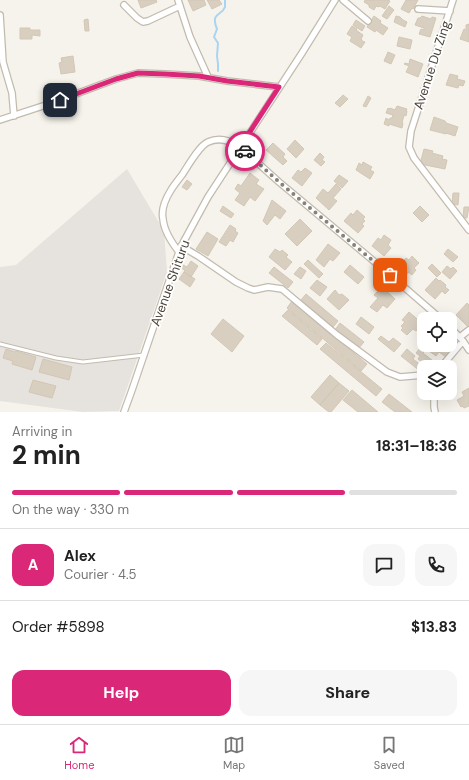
<!DOCTYPE html>
<meta charset="utf-8">
<style>
:root{--surface:#fff;--page:#f6f6f6;--text:#222;--muted:#767676;--line:#e0e0e0;--accent:#db2777}
body{margin:0;font-family:"DM Sans",sans-serif;background:var(--page);color:var(--text);height:100vh;display:flex;flex-direction:column;font-size:15px;white-space:nowrap}
*{box-sizing:border-box;margin:0}
p{font-size:13px;color:var(--muted)}
.icon{flex:none;width:22px;height:22px;fill:none;stroke:currentColor;stroke-width:2;stroke-linecap:round;stroke-linejoin:round}
.map{position:relative;height:412px;overflow:hidden}
.drawer{display:flex;flex-direction:column;background:var(--surface);flex:1}
.drawer>*{flex:none}
.fabs{position:absolute;left:417px;top:312px;display:grid;gap:8px}
.fabs a{display:grid;place-items:center;width:40px;height:40px;border-radius:8px;background:var(--surface);box-shadow:0 4px 16px #0002;font-size:20px}
.pin{position:absolute;display:grid;place-items:center;width:34px;height:34px;color:#fff;margin:-17px;border-radius:8px;box-shadow:0 2px 6px #0006}
.courier{position:absolute;display:grid;place-items:center;width:40px;height:40px;margin:-20px;border:3px solid #db2777;border-radius:50%;background:#fff;color:#222;box-shadow:0 1px 5px #0007}
.overview em{font-style:normal;font-weight:700}
.overview div{display:flex;flex-direction:column-reverse}
.overview{display:flex;align-items:center;justify-content:space-between;height:68px;padding:0 12px}
h1{font-size:26px;font-weight:700;line-height:30px}
.bar{display:grid;grid-template-columns:repeat(4,1fr);gap:6px 4px;align-content:center;height:48px;padding:0 12px}
.bar i{height:5px;border-radius:3px;background:var(--line)}
.bar .current{background:var(--accent)}
.bar p{grid-column:span 4}
.line{display:flex;align-items:center;gap:10px;padding:0 12px;border-top:1px solid var(--line)}
.line div{flex:1}
.round{display:grid;place-items:center;flex:none;width:42px;height:42px;border-radius:12px;background:var(--page)}
.button{display:flex;gap:8px;margin-top:auto;padding:8px 12px}
.button a{flex:1;height:46px;border-radius:12px;background:var(--accent);color:#fff;font-size:16px;font-weight:700;line-height:46px;text-align:center}
.button a+a{background:var(--page);color:var(--text)}
.tab-bar{display:flex;justify-content:space-around;align-items:center;height:56px;border-top:1px solid var(--line);background:var(--surface);font-size:11px;color:var(--muted)}
.tab-bar a{display:grid;justify-items:center;gap:2px}
.tab-bar .current{color:var(--accent)}
.map>svg:first-child{display:block}
.industrial{fill:#e6e2dd}
.lines{fill:none;stroke-linecap:round;stroke-linejoin:round}
.stream{stroke:#a9d4f2;stroke-width:2}
.building{fill:#d8cfc1;stroke:#d3c7b4}
.lane-casing{stroke:#c2bbae;stroke-width:5}
.street-casing{stroke:#c2bbae;stroke-width:8}
.lane{stroke:#fff;stroke-width:3}
.street{stroke:#fff;stroke-width:5.5}
.done{stroke:#878178;stroke-width:4;stroke-dasharray:0 7.2}
.route{stroke:#db2777;stroke-width:5}
.labels{text-anchor:middle;dominant-baseline:central;stroke-width:3.5;stroke-linejoin:round;paint-order:stroke}
.street-label{font-size:13px;fill:#4b4439;stroke:#fff}
</style>
<div class="map">
<svg width="469" height="412" viewBox="0 0 469 412">
<rect width="100%" height="100%" fill="#f6f3ec"/>
<!-- industrial -->
<path class="industrial" d="M127,169L164,231L167,272L119,411L83,412L0,401V267L16,265Z"/>
<g class="lines">
<!-- stream -->
<path class="stream" d="M218,71V64L217,56L218,43L214,37L217,29C210,12 222,16 225,7C225,6 225,1 225,0"/>
</g>
<!-- building -->
<path class="building" d="M138,0H156L157,2L141,8Z
M188,0H204L206,5L193,11Z
M207,0H219L222,4L212,9Z
M365,0H387L390,1L385,9L380,6L379,7L376,6L374,10L369,7V5L364,2Z
M406,0H418L413,9L412,8L409,13L401,9Z
M389,6L394,10L387,19L382,16Z
M374,16L381,21L380,23L388,28L383,35L376,30L375,32L367,27Z
M396,16L400,17L403,20L407,22L405,27L394,22Z
M422,16L431,19L432,17L436,18L430,37L419,34L421,29L424,30V28L415,25L418,18H420Z
M88,19L89,31H85L84,20Z
M356,20L365,26L362,31L353,25Z
M469,24V42L460,39L464,29L466,30V25Z
M352,26L357,29L356,30L363,35L361,39L362,40V41L365,42L361,48L350,41L352,37L347,34Z
M20,28H30V30H40V36L32,35V39H20Z
M399,37L412,40L410,49L397,46Z
M388,52L395,55L391,64L384,61Z
M73,56L75,72L61,74L59,63L62,62L61,58Z
M410,59L423,64L418,77L406,72L409,66L404,64L405,63L409,64Z
M450,74L458,76L457,79L465,81L463,86L459,85L458,88L446,85Z
M343,95L348,99L340,107L335,103Z
M368,96L371,98L366,107L363,106Z
M397,106L407,109L406,111H407L406,116L404,115L402,123H403L402,128L389,124V126L384,124L386,118L389,120L390,118H392L393,115L386,113L388,108L389,109L390,108L395,110Z
M434,117L445,121L446,123L458,127L455,136L446,133V134L430,130Z
M295,140L304,149L296,158L287,149Z
M273,143L285,154L283,157L287,161L283,165L266,150Z
M424,149L433,151L432,153L443,156L442,159L447,160L445,169L420,164Z
M320,153L324,157L322,160L325,162L321,166L314,160Z
M363,162L372,167L370,170L374,172L370,179L356,170L359,163L362,165Z
M305,168L312,173L302,186L292,178L298,170L301,172Z
M250,173L259,180L256,184L264,189L255,201L250,197L244,206L235,200L240,193L235,189L238,184L241,186Z
M339,175L348,181L342,188L334,181Z
M187,180L192,184L187,190L182,187Z
M336,184L341,189L333,198L337,201L329,210L316,198L323,189L328,193Z
M453,193H459L458,205L452,204Z
M272,200L286,211L280,219L275,215L267,225L263,221Z
M223,206L234,214L231,218L220,211Z
M420,206L429,215L422,222L413,213Z
M464,207H469L467,218H463Z
M357,210L365,217L363,219L365,221L362,224L364,226L358,233L344,221L351,213L353,215Z
M300,219L312,231L297,246L285,234Z
M230,225L236,229L235,231L238,233L233,242L230,240L226,246L219,242Z
M207,232L218,239L208,256L196,249Z
M384,235L391,240L388,245L391,248L384,256L372,246L378,238L381,240Z
M328,244L340,253L333,261L330,259L324,267L316,260Z
M275,249L280,252L282,250L288,255L286,257L292,262L285,270L269,257Z
M448,249L458,257L453,262L444,254Z
M412,256L419,263L414,268L416,270L412,275L408,272L407,274L398,266L406,258L409,260Z
M308,260L323,274L319,278L304,264Z
M191,261L198,266L191,277L184,272L185,270L181,268L183,265L187,267Z
M432,264L441,273L437,277L428,268Z
M350,265L364,277L358,284L344,272Z
M447,266L451,269L453,267L457,271L450,279L442,272Z
M274,267L293,282L288,288L269,273Z
M300,267L306,271L301,279L294,274Z
M184,272L195,279L190,287L179,279Z
M436,278L439,281L440,280L446,285L445,287L449,290L445,294L442,291L435,299L425,290Z
M317,280L327,287L320,296L310,288Z
M382,287L395,299L387,308L383,305L377,312L370,307L378,298L374,295Z
M335,290L339,295L342,294L349,300L339,310L327,299Z
M306,294L338,321L333,327L301,300Z
M292,301L367,364L361,371L287,308Z
M467,303L469,305V328L456,315Z
M288,310L322,339L317,345L282,316Z
M409,312L423,324L416,331L413,329L407,335L401,330L403,328L401,326L405,322L402,320Z
M361,317L374,327L369,334L356,324Z
M223,319L244,336L232,352L211,334Z
M340,323L364,342L358,349L335,330Z
M381,336L389,342L393,338L401,344L394,352L378,339Z
M326,343L382,389L376,396L320,349Z
M450,344L453,346L446,357L439,352L436,356L429,351L433,346L431,345H450Z
M421,347L425,351L423,353L437,364L434,367H429L418,359L420,356L416,353Z
M6,349L15,352L16,351L36,357L32,370L12,364L13,361L3,358Z
M407,349L415,356L413,359L423,367L420,371L401,356Z
M43,359L72,367L69,380L39,372Z
M330,375L339,383L320,405L311,397Z
M33,380L56,386L52,398L29,392Z
M339,383L349,391L331,412H329L320,405Z
M469,388V406L464,408L463,406L461,407L457,400L464,396L462,392Z
M352,390L378,412H358L343,400Z
M389,394L412,412H395L382,402Z"/>
<g class="lines">
<defs>
<path id="lane" d="M0,344L56,358L83,362L144,355"/>
<path id="street" d="M178,0L190,37L208,77
M343,0L368,21
M453,0L411,131L409,147L414,158L469,230
M124,5L137,18L143,22L148,21L180,6
M418,9L450,11
M0,15L3,62L12,93L14,116
M0,120L49,104L116,79L138,73L165,74L199,76L227,81L279,87
M181,246L198,256L236,282L248,288L254,290L268,287L282,289L337,335L387,372L400,377L424,375
M179,252C172,243 164,231 163,219C161,210 166,198 171,190C174,185 178,180 182,175C188,166 199,146 208,142C219,137 231,141 240,147L279,182L382,268L441,319
M450,327L463,341L469,350
M460,337L469,330
M441,367L463,341
M434,393V407L435,412
M124,412L132,390L179,252L184,241L208,197L302,53L335,0"/>
</defs>
<!-- lane casing -->
<use href="#lane" class="lane-casing"/>
<!-- street casing -->
<use href="#street" class="street-casing"/>
<!-- lane -->
<use href="#lane" class="lane"/>
<!-- street -->
<use href="#street" class="street"/>
</g>
<g class="lines">
<!-- done -->
<path class="done" d="M245,151L279,182L390,275"/>
<!-- route -->
<path class="route" d="M60,100L116,79L138,73L165,74L199,76L227,81L279,87L240,147L245,151"/>
</g>
<g class="labels">
<!-- street labels -->
<g class="street-label">
<text transform="translate(432 65) rotate(-72)">Avenue Du Zing</text>
<text transform="translate(170 283) rotate(-70)">Avenue Shituru</text>
</g>
</g>
</svg>
<div class="fabs">
<a><svg class="icon" aria-label="locate" viewBox="0 0 24 24"><circle cx="12" cy="12" r="6"/><path d="M12 2v4M12 18v4M2 12h4M18 12h4"/></svg></a>
<a><svg class="icon" aria-label="layers" viewBox="0 0 24 24"><path d="M12 4l9 5-9 5-9-5zM3 14l9 5 9-5"/></svg></a>
</div>
<div class="pin" style="left:390px;top:275px;background:#ea580c"><svg class="icon" aria-label="bag" viewBox="0 0 24 24"><path d="M5 8h14l-1 12H6zM9 8a3 3 0 0 1 6 0"/></svg></div>
<div class="pin" style="left:60px;top:100px;background:#1f2937"><svg class="icon" aria-label="home" viewBox="0 0 24 24"><path d="M3 11l9-7 9 7M6 9v11h12V9"/></svg></div>
<div class="courier" style="left:245px;top:151px"><svg class="icon" aria-label="car" viewBox="0 0 24 24"><path d="M5 17H2v-5l4-1 3-4h7l3 4 3 1v5h-3M9 17h6M6 11h13"/><circle cx="7" cy="17" r="2"/><circle cx="17" cy="17" r="2"/></svg></div>
</div>
<section class="drawer">
<div class="overview"><div><h1>2 min</h1><p>Arriving in</p></div><em>18:31–18:36</em></div>
<div class="bar"><i class="current"></i><i class="current"></i><i class="current"></i><i></i><p>On the way · 330 m</p></div>
<div class="line" style="height:72px"><b class="round" style="background:var(--accent);color:#fff">A</b><div><b>Alex</b><p>Courier · 4.5</p></div><a class="round"><svg class="icon" aria-label="chat" viewBox="0 0 24 24"><path d="M4 5h16v11H9l-5 4z"/></svg></a><a class="round"><svg class="icon" aria-label="phone" viewBox="0 0 24 24"><path d="M5 4h4l2 5-3 2q2 4 5 5l2-3 5 2v4C11 20 4 13 5 4z"/></svg></a></div>
<div class="line" style="height:52px"><div>Order #5898</div><b>$13.83</b></div>
<div class="button"><a>Help</a><a>Share</a></div>
</section>
<nav class="tab-bar">
<a class="current"><svg class="icon" aria-label="home" viewBox="0 0 24 24"><path d="M3 11l9-7 9 7M6 9v11h12V9"/></svg>Home</a>
<a><svg class="icon" aria-label="map" viewBox="0 0 24 24"><path d="M3 6l6-2 6 2 6-2v14l-6 2-6-2-6 2zM9 4v14M15 6v14"/></svg>Map</a>
<a><svg class="icon" aria-label="saved" viewBox="0 0 24 24"><path d="M7 4h10v16l-5-4-5 4z"/></svg>Saved</a>
</nav>
